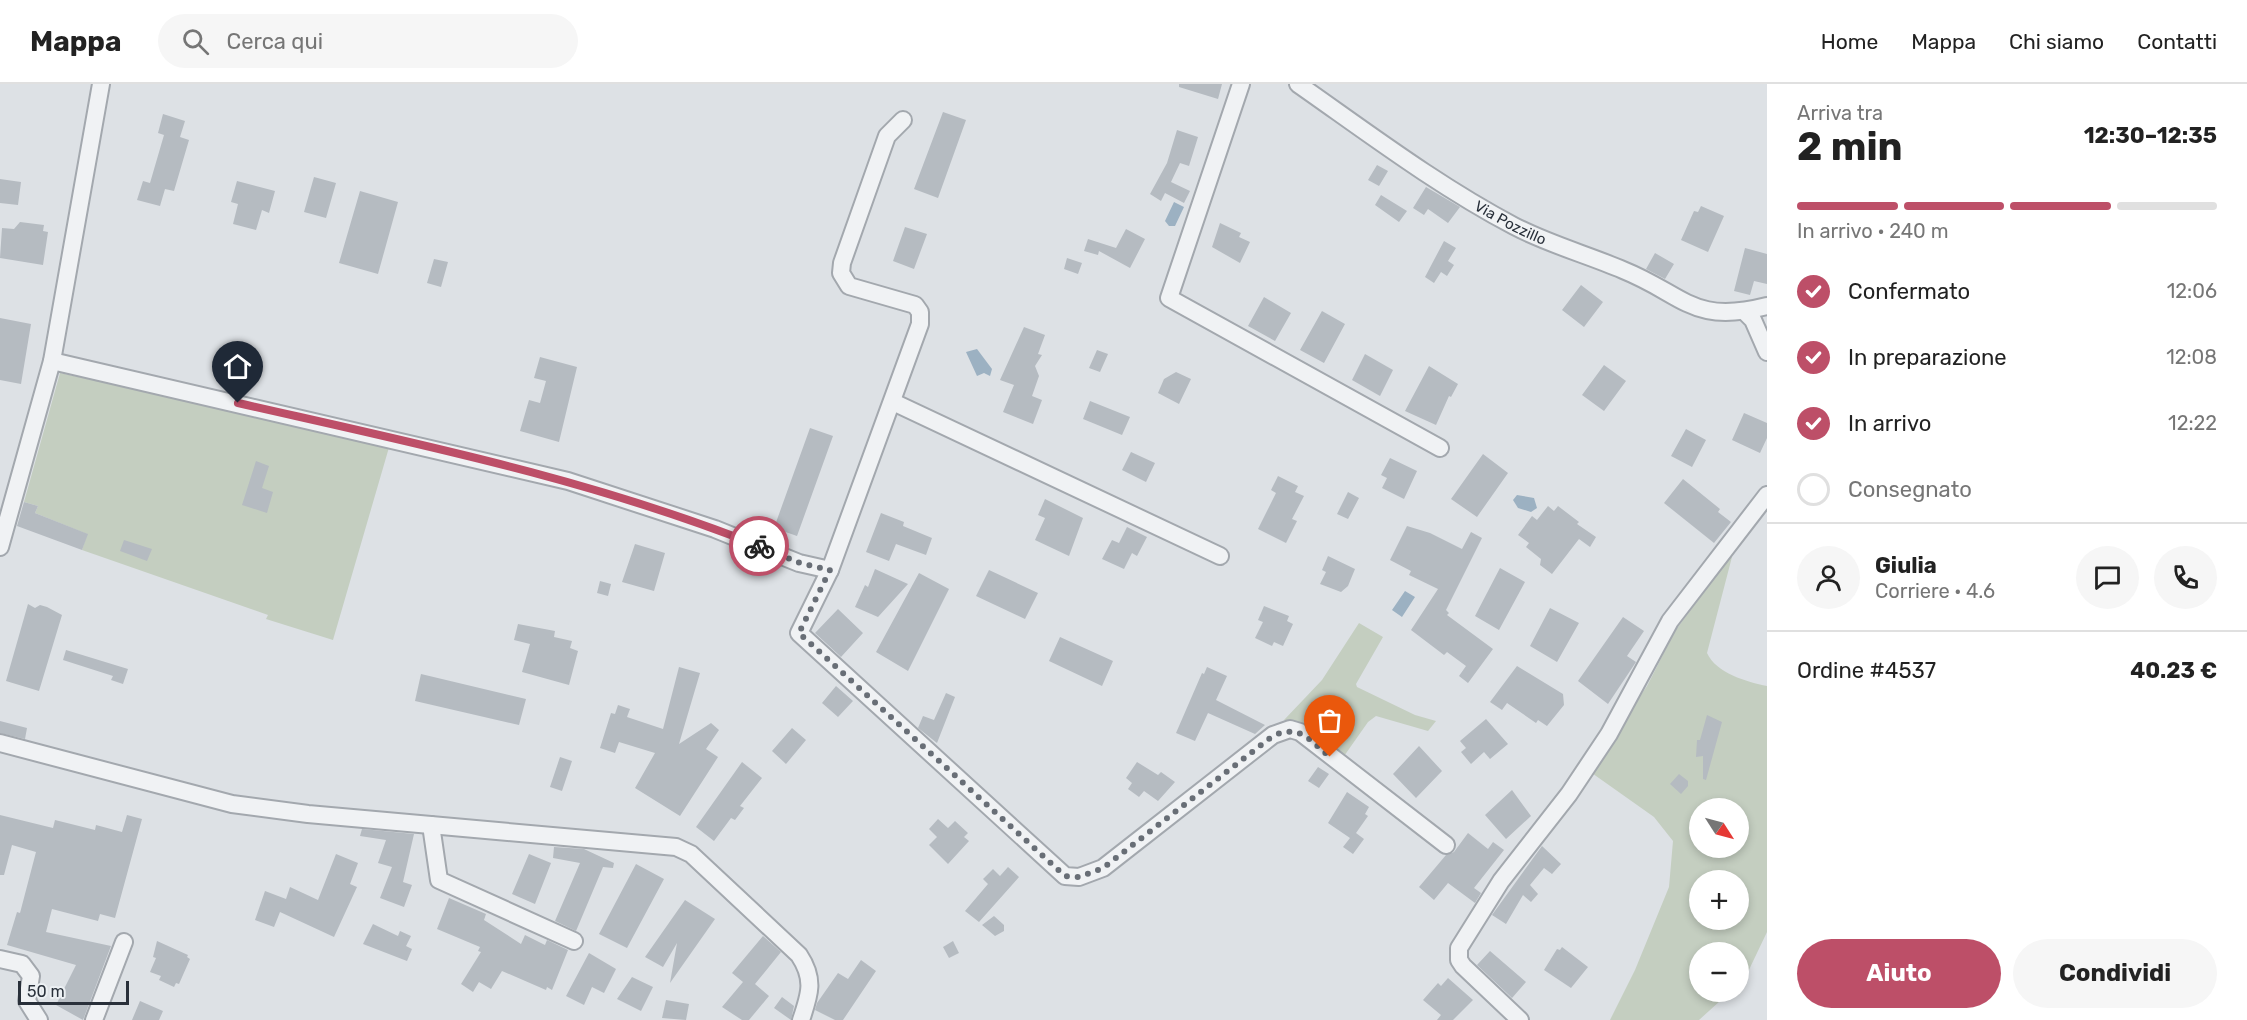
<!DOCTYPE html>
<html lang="it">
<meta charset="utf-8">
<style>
:root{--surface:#fff;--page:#f6f6f6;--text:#222;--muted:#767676;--line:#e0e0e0;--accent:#bd4f68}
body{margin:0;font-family:Rubik,sans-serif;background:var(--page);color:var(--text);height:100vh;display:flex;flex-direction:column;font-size:22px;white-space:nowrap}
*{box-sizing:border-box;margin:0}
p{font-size:20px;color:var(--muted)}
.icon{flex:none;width:33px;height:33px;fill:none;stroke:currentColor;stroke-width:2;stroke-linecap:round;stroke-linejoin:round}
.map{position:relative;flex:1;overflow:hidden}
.details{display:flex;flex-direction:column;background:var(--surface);width:480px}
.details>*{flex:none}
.needle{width:39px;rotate:126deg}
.controls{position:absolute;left:1689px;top:714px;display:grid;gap:12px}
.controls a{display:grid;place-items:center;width:60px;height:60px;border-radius:50%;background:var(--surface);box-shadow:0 3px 9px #0003;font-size:30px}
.scale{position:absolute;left:18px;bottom:15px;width:111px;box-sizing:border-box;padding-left:6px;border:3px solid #29303a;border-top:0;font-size:16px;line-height:21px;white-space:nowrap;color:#29303a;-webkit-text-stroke:4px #ecf0f3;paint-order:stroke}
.pin{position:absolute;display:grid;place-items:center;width:51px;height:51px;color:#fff;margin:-62px -26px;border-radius:50% 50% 50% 0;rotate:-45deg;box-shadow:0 0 6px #0007}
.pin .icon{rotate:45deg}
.courier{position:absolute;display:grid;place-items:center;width:60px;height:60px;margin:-30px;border:4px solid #bd4f68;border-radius:50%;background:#fff;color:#222;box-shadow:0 2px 8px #0007}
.summary em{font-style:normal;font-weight:700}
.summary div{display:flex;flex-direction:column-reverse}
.summary{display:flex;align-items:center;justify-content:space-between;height:102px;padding:0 30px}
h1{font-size:39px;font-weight:700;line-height:45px}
.bar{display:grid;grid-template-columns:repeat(4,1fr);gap:9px 6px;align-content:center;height:72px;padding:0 30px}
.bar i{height:8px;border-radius:4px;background:var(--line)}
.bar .current{background:var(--accent)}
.bar p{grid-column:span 4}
.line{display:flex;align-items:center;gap:15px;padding:0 30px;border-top:2px solid var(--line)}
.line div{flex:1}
.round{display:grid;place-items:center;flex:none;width:63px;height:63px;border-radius:32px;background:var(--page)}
ol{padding:0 30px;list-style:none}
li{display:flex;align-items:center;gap:18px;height:66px}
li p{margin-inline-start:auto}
li .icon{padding:6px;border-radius:50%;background:var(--accent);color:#fff;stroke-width:4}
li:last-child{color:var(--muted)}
li i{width:33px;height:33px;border:3px solid var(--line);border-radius:50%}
.action{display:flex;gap:12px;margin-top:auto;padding:12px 30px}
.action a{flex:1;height:69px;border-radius:36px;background:var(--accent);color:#fff;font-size:24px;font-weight:700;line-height:69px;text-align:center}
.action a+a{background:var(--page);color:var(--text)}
header{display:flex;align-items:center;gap:36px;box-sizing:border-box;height:84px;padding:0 30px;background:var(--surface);border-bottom:2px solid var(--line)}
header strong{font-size:28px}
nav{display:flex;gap:33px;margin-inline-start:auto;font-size:21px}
.search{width:420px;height:54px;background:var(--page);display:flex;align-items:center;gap:15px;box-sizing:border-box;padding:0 21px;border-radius:33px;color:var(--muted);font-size:22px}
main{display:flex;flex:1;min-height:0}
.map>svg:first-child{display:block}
.green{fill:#c4cec0;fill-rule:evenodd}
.water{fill:#9cb1c2}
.building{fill:#b5bbc1}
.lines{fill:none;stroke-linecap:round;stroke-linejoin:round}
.minor-casing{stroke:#a3a8ae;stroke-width:20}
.minor{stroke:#f0f2f4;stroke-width:16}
.done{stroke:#686e76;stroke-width:6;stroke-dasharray:0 10.8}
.route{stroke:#bd4f68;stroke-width:8}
.labels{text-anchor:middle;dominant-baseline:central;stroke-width:4.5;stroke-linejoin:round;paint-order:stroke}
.street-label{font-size:15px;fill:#29303a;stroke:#ecf0f3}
</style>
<header>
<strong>Mappa</strong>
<div class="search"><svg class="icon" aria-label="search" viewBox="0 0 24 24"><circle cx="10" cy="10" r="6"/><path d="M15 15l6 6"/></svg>Cerca qui</div>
<nav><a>Home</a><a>Mappa</a><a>Chi siamo</a><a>Contatti</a></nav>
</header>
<main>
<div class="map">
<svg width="1767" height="936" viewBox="0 0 1767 936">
<rect width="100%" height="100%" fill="#dde1e5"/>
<!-- green -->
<path class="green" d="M60,289L390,360L333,556L266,535L268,531L82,466L87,450L35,429L38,422L24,418Z
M1733,469L1707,569C1716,589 1747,598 1767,602V848L1746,892L1739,899L1738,868H1700V908H1730L1699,936H1610L1635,886L1669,803L1673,757L1654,733L1589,687L1647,602L1675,547ZM1700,724H1738V764H1700ZM1700,796H1738V836H1700Z
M1359,539L1383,553L1356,600L1357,603L1415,631L1436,637L1428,647L1376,632L1368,638L1342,675L1304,644L1284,636L1322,596Z"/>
<!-- water -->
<path class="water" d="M1174,118L1184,123L1175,142H1169L1165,137Z
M977,265L992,285L990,292L984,289L977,292L966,268Z
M1517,411L1534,414L1537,424L1531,428L1518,424L1513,416Z
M1405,507L1415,513L1402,533L1392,526Z"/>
<!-- building -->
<path class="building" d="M1179,0H1222L1218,15L1179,3Z
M943,28L966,36L938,114L914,105Z
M163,30L185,37L180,53L189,56L174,107L165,105L160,122L137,116L143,97L150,99L164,51L158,49Z
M1177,46L1198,53L1189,82L1180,79L1171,98L1190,107L1184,119L1165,109L1161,117L1150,110L1167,79Z
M1377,81L1388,87L1379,102L1368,96Z
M314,93L336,99L326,134L304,128Z
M0,95L21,98L18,121L0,119Z
M237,97L275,107L269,129L262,126L256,146L233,140L238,120L231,118Z
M1426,103L1460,123L1448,139L1428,125L1424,131L1413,124Z
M360,107L398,118L378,190L339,179Z
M1381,111L1407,127L1399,138L1375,121Z
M1701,122L1724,132L1708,168L1681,156L1694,127L1698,128Z
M20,138L44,141L43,147L48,148L43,181L0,174L2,144L14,145Z
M1220,139L1241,149L1239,153L1250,158L1240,179L1212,163Z
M905,143L927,150L914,185L893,177Z
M1126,145L1145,155L1130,184L1099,167L1098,171L1084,167L1088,155L1116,164Z
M1444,157L1456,164L1448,177L1454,181L1447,192L1441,188L1434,199L1425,193Z
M1745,164L1767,170V200L1754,197L1750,211L1734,207Z
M1655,169L1674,180L1665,195L1646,185Z
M1067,174L1082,179L1078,190L1064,185Z
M434,175L448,178L441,203L427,199Z
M1581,201L1603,218L1584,243L1562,226Z
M1264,213L1291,229L1275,257L1248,242Z
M1322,227L1345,240L1324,279L1300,266Z
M0,234L31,240L21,300L0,296Z
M1024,243L1045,251L1038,270L1042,271L1035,282L1039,292L1032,312L1042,316L1033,340L1003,328L1014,301L1000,296Z
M1097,266L1108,270L1100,288L1089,284Z
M1365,270L1393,286L1380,312L1352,296Z
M540,273L577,283L559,358L520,347L529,316L540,319L546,297L534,294Z
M1604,281L1626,297L1604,327L1582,311Z
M1429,282L1458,300L1451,313L1449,312L1436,341L1405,327Z
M1176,288L1191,295L1179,320L1158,309L1164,295Z
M1090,317L1130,333L1122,351L1083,335Z
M1744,329L1767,339V354L1760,369L1732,356Z
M810,344L833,352L797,452L774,444Z
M1686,345L1706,356L1692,383L1671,372Z
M1131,368L1155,379L1146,398L1122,386Z
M1483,370L1508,389L1477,433L1451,415Z
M1390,374L1417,387L1404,415L1382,404L1387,394L1381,391Z
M256,377L269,382L262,404L273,408L267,429L242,421Z
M1278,392L1298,402L1295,408L1304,412L1292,435L1297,437L1286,459L1258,445L1276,409L1271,406Z
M1683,395L1720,425L1718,428L1731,438L1714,459L1664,419Z
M1348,408L1359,414L1348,435L1337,430Z
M1045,415L1083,434L1069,472L1035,456L1045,434L1038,431Z
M24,418L38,422L35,429L88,450L82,466L17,442Z
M1548,422L1554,427L1558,422L1579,438L1577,440L1596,453L1590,463L1579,455L1552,490L1540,481L1541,475L1526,463L1529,459L1518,451L1532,432L1537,436Z
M881,429L904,438L903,442L932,454L926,471L896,460L889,477L866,468Z
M1407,442L1430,449L1462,465L1471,448L1482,454L1446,526L1449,529L1447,531L1493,565L1468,599L1459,592L1466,582L1447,568L1444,571L1411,546L1438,505L1409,491L1411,487L1390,476Z
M1127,443L1147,453L1137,472L1132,469L1124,485L1102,475L1112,456L1119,459Z
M124,456L152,465L147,477L120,467Z
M635,460L665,469L654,507L622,498Z
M1328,472L1355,485L1348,502L1341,508L1320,500L1326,488L1322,486Z
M1500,484L1525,498L1499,546L1475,532Z
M875,485L908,500L878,533L855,523L865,501L868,503Z
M989,486L1038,509L1025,535L976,512Z
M919,489L949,505L908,587L876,568Z
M600,497L611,500L608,512L597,509Z
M28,520L35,524L40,521L47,523L62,531L39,607L6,597Z
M1264,522L1289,532L1287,537L1293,540L1283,562L1274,558L1272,562L1255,554L1263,538L1258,536Z
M1550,524L1579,539L1557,578L1530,562Z
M838,525L863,549L841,573L815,549Z
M1623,533L1644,547L1627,572L1636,578L1608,620L1578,597Z
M518,540L555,547L554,553L572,557L570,564L578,567L569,601L522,588L530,560L514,556Z
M1060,553L1113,577L1102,602L1049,577Z
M66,566L128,585L123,600L111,596L113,592L63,576Z
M1517,582L1563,610L1564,621L1547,642L1538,636L1536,639L1507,619L1502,626L1490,618Z
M679,583L700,589L679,660L711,639L719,646L706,665L718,673L680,732L635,704L655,669L619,658L615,669L600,664L611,629L615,630L618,621L630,625L627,633L663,645Z
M1207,583L1227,592L1216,616L1265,641L1255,650L1208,629L1195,657L1176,649L1202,589L1204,590Z
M421,590L526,615L519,641L415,617Z
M836,602L853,617L838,633L822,619Z
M946,609L955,613L937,659L918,644L923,632L934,636Z
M1707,631L1722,638L1706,696L1703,695V672L1696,673L1697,656H1700Z
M1486,635L1508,660L1490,675L1484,668L1471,680L1461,668L1466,664L1460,657Z
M0,637L27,644L25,655L0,649Z
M792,644L806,656L786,680L772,667Z
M1419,662L1442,687L1416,714L1393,690Z
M560,673L572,677L562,707L550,703Z
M742,678L762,694L740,722L744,724L735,736L731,734L714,757L696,743Z
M1137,678L1158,691L1161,688L1175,698L1158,717L1144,707L1139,713L1128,705L1132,699L1126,694Z
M1318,683L1329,690L1319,704L1308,697Z
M1679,690L1688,697V702L1681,710L1670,700Z
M1512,706L1531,732L1506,755L1485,731Z
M1347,708L1369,723L1365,730L1368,732L1356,749L1364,755L1353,770L1343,763L1350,754L1328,739Z
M0,731L53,744L55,736L95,746L96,741L122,748L127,731L142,735L115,834L100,830L98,837L52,825L46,848L111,862L83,936L56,921L76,881L7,861L17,828L20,829L36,768L12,761L4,791H0Z
M938,735L948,744L955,737L968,749L964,753L969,757L948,780L929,761L937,753L929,745Z
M362,745L414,750L403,798L412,801L404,823L380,814L392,783L378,779L386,756L360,752Z
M1468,749L1488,765L1493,758L1504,766L1474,804L1481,809L1475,819L1448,799L1434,816L1419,803L1446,771L1454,768Z
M1542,762L1561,780L1552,790L1544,784L1530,801L1538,810L1531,818L1523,811L1506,840L1492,831Z
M554,763L584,765L614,779L613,784L603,783L576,847L555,837L580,779L553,774Z
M336,770L358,779L350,800L357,803L334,853L280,828L274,843L255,836L265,807L286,815L290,803L318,816Z
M529,770L551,779L535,820L512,810Z
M636,780L664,795L627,864L599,850Z
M1008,783L1019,793L979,838L965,827L988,800L983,795L993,785L1000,792Z
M449,814L486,830L484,836L521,860L525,851L545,861L547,856L568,866L552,906L547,903L546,906L502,887L491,905L479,898L473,908L461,900L481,868L478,867L480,863L437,845Z
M685,816L715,835L670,899L677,859L663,883L645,873Z
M994,832L1004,841V847L995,852L982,841Z
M373,840L398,852L400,847L411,852L406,862L412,865L407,877L363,860Z
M763,852L781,868L755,900L769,912L749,936H742L722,923L743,898L732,889Z
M157,857L188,871L187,873L190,875L179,900L176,899L174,903L159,896L161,892L150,888L156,874L153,873Z
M953,857L959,869L949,874L943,863Z
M1562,863L1588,883L1571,904L1544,886L1557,865L1560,866Z
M1490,867L1526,898L1512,914L1477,881Z
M589,869L616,885L604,909L592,903L584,921L566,912Z
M861,876L876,887L843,936H835L815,926L817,919L838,889L848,895Z
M632,893L653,903L641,927L617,915Z
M1448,894L1473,916L1453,936H1437L1441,931L1423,916L1438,899L1441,902Z
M782,913L794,922L791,936L774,924Z
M666,916L689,920L686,936L662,934Z
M140,917L163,927L159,936H132Z"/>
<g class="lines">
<defs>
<g id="minor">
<path d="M1241,0L1169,214L1440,364"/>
<path id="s1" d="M1298,0C1368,49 1438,102 1514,142C1548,160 1588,171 1623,186C1685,211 1692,241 1767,222"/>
<path d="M903,36L887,52L842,179L841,189L849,202L915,221L920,228V240L830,486L799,549L1065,792L1079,793L1103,784L1273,651L1290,645L1300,648L1446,761"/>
<path d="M1745,228L1753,236L1767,268"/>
<path d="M52,277L568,397L715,445L799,479L830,486"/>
<path d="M893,318L1220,472"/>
<path d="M0,463L52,277L101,0"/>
<path d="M0,659L232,720L308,730L676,763L691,770L799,871C815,895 810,910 801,936"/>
<path d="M431,741L439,796L574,857"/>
<path d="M0,875L22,880L31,892L27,917L39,936"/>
<path d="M94,936L124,858"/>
<path d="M1520,936L1463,882L1459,876V864L1501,797L1569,710L1609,650L1670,537L1767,411"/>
</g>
</defs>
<!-- minor casing -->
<use href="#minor" class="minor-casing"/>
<!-- minor -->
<use href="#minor" class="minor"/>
</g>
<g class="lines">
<!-- done -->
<path class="done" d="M759,462L800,479L830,486L799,549L1065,792L1079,793L1103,784L1274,651C1302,641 1309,656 1330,673"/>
<!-- route -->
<path class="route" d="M238,319C414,359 591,395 759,462"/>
</g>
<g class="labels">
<!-- street labels -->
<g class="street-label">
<text stroke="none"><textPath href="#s1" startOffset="254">Via Pozzillo</textPath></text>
</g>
</g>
</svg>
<div class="controls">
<a><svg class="needle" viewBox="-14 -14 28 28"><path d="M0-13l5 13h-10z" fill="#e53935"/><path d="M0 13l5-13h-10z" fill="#767676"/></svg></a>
<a>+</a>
<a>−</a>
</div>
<div class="scale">50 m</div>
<div class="pin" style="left:1330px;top:673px;background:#ea580c"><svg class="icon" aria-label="bag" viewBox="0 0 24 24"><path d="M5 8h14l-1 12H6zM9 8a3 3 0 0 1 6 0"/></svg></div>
<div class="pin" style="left:238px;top:319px;background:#1f2937"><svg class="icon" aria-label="home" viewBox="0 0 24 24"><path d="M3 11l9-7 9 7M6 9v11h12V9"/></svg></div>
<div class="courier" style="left:759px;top:462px"><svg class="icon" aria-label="bike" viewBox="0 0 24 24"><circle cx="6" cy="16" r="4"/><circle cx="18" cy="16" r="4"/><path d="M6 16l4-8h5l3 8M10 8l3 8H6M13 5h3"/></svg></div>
</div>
<section class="details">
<div class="summary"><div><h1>2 min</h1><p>Arriva tra</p></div><em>12:30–12:35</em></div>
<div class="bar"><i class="current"></i><i class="current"></i><i class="current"></i><i></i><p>In arrivo · 240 m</p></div>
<ol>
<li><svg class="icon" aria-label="check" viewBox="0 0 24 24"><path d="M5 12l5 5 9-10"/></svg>Confermato<p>12:06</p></li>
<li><svg class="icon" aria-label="check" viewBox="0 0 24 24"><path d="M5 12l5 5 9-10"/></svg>In preparazione<p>12:08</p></li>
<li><svg class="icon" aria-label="check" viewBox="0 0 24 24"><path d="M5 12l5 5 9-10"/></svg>In arrivo<p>12:22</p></li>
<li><i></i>Consegnato</li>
</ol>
<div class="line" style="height:108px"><a class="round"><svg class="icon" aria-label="person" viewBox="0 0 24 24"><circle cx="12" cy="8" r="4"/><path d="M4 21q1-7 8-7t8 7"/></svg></a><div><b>Giulia</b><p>Corriere · 4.6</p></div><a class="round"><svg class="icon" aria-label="chat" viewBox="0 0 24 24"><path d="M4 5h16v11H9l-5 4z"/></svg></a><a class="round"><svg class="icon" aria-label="phone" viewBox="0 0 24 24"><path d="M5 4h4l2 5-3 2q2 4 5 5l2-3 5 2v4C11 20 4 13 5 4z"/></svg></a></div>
<div class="line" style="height:78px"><div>Ordine #4537</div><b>40.23 €</b></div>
<div class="action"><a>Aiuto</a><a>Condividi</a></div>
</section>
</main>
